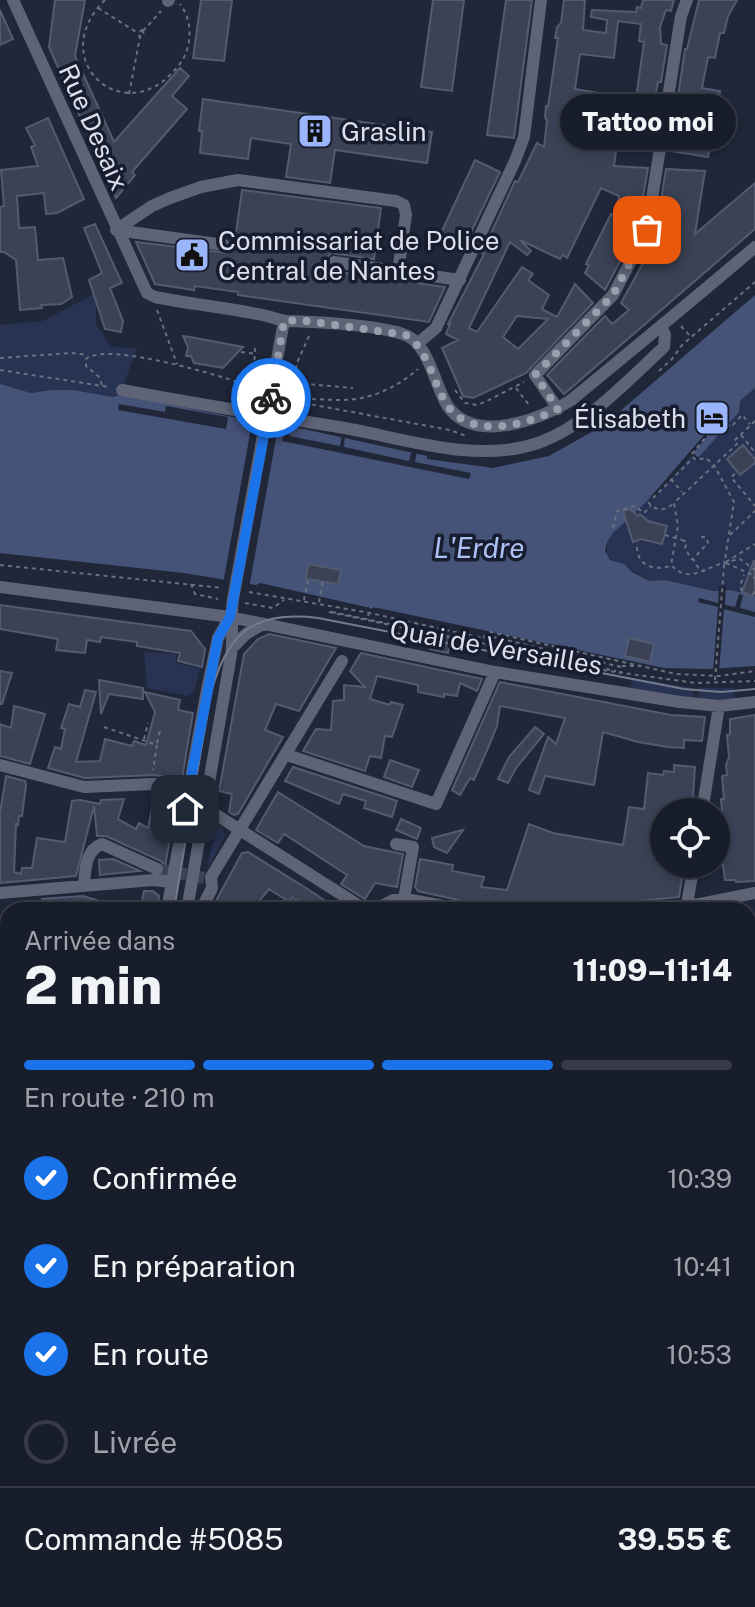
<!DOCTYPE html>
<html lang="fr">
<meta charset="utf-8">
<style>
:root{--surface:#181d2b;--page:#212633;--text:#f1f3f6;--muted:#9fa2a9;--line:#363b47;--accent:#1a73e8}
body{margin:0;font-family:"Public Sans",sans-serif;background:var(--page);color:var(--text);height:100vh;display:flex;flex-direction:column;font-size:30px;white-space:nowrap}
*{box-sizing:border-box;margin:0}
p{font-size:26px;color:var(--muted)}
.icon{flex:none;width:44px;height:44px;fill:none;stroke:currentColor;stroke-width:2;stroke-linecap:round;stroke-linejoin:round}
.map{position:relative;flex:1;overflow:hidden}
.sheet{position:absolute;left:0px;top:902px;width:756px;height:706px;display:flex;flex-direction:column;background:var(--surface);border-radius:24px 24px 0 0;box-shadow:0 4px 12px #0003,0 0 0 2px var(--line)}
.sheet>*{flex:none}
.fabs{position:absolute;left:650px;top:798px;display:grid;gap:16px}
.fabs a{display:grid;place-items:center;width:80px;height:80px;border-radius:50%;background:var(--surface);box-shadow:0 4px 12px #0003,0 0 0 2px var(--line);font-size:40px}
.pin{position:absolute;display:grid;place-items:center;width:68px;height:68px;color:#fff;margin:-34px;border-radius:16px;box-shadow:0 4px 12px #0006}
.courier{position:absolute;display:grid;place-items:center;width:80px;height:80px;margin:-40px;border:6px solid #1a73e8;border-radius:50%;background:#fff;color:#222;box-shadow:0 2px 10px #0007}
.bubble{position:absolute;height:56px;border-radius:28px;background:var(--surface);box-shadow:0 4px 12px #0003,0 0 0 2px var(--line);font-size:26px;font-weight:800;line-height:56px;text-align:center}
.headline em{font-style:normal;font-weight:800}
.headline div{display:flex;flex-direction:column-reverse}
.headline{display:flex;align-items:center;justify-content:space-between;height:136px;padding:0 24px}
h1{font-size:52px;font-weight:800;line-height:60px}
.bar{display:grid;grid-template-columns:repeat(4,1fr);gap:12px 8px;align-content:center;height:96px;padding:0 24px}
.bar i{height:10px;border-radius:6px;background:var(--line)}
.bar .current{background:var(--accent)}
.bar p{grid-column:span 4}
.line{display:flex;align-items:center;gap:20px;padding:0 24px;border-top:2px solid var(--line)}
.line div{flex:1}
ol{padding:0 24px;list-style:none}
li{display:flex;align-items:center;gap:24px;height:88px}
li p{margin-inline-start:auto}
li .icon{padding:8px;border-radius:50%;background:var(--accent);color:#fff;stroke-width:4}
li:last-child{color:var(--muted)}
li i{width:44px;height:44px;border:4px solid var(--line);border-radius:50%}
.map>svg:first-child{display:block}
.green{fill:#283354}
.water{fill:#465379}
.pier{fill:#202739}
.building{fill:#3b4256;stroke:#535b70;stroke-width:2;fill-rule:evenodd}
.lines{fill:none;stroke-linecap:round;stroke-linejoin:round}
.minor-tunnel{stroke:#3c4354;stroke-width:12;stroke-dasharray:12 6;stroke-linecap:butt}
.path{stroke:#6a7080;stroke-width:2;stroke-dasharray:4 4;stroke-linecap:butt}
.minor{stroke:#5e6476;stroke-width:12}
.tram{stroke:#757b8b;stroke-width:2}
.path-bridge{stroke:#6a7080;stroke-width:2;stroke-dasharray:4 4;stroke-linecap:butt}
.minor-bridge{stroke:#5e6476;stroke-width:12}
.done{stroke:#9a9fad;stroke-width:8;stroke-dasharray:0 14.4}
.route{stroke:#1a73e8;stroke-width:10}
.labels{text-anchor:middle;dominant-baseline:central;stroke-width:7;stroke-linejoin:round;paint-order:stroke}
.street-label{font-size:26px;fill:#dbe0ec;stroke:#171d2f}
.poi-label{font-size:26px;fill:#dbe0ec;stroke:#171d2f;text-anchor:start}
.water-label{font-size:28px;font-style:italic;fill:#adc0f3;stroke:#171d2f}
</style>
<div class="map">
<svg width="755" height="1607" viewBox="0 0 755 1607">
<rect width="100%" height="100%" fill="#202739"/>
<!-- green -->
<path class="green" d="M94,294L99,305L96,307V324L111,347L137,348L120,395L113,397L73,390H51L31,393L0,384V325L43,321Z
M755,388V596L730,590L715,591L665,580L651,581L607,557V542L613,533L646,502L729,406L731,409Z
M144,652L177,654L176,663L200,669L194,692L188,696L147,688Z
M633,678L693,688V701L630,690Z
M699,688H734L735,701H698Z
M216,823L223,828L225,836L207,870Z
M748,1455H755V1607H713L700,1600H748Z"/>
<!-- water -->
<path class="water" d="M755,295V388L740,401L739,412L698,458L693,453L721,420L727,425L728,422L723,418L729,407L646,502L613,533L607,542L605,551L610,560L624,564L632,572L650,581L665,580L714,591L730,590L755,596V666L708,669L664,668L378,608L366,607L260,583L256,585L184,573L0,553V384L31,393L51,390H73L113,397L120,395L289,428L290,426L427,456V459L493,468L549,456L604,425Z"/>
<!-- pier -->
<path class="pier" d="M119,404L165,412L166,406L228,417L226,429L118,410Z
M729,406L731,409L723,418L729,423L727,425L721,420L693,453L700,459L697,461L691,456L653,500L651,497Z
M253,417L279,422L249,588L223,584Z
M287,425L290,426L289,436L340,446L342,435H345L344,447L409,461L412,449L417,450L415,462L471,473L469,479L282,441Z
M719,586H726L725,605L735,607L739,594L743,595L740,608L755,612V617L724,609L719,673H713L718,607L698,602L699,598L718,603Z"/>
<!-- building -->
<path class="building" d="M55,0H85L75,56L114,142L180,68L189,76L172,96L187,109L132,172L135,175L116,198L49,47Z
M201,0H232L224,61L193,58Z
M433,0H464L452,91L421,87Z
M506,0H532L514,138L487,135Z
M564,0H585L583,30L606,33L607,20L591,17L592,10L636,12L637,7L641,8L643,0H674L671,11L666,10L660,27L661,44L667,45L661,82H658L653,110H657L652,139L649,138L647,147L619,143L623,115L631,116L634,113L644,42L639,41L641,24L618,21L614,58L580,54L575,89L599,93V96L608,97L607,111L597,109L592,139L617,143L614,166L648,168L638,227L605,290L585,273L589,265L586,264L611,214L616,215L619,196L601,188L567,258L563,255L560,259L520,240L531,251L527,255L510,242L469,328L477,332L522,267L533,274L528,280L549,295L542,309L557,317L575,284L593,303L526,373L473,398L463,396L442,348L458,340L446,334L450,324H448L484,254L482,253L515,181L518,182L537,143L544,147L547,121L545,117L546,106L548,107L558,38H555L557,27L561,23ZM517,316L548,319L518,349L503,337Z
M699,0H737L728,16L724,33H720L715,58L708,57L702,88L720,91L708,157L670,151L685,49H687Z
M0,10L13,39L0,45Z
M203,99L432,132L427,163L335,150L330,183L286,177L291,144L251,138L248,159L200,153L202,131H199Z
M48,118L84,199L57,213L46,214L44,193L17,196L19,228L35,227L38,260L63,258L72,297L61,304L41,305L42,308L20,310L16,260L4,252H0V207L4,206L1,170L38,166L31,147L35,145L26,128Z
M475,160L500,172L465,245L441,233Z
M666,169L705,171L695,234L755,183V229L564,394L547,375L605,316L612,324L629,310L621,303L649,252L642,259L656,232Z
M242,190L381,208L374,259L331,253L325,260L326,266L333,271L445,287L429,322L238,295V292L195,286L194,290L155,284L136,242L228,253L233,247L231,239L235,240Z
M95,224L122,283L110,288L123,321L121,332L105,329L89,280L102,273L84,228Z
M183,336L190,337L243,347L223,368L194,363L191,356H186L188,347Z
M743,445L755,459V463L740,475L727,459Z
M630,509L638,516L640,514L648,521L667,526L662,544L641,539L633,542L623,511Z
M754,560L755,592L752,596L742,592Z
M308,564L341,570L338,584L306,579Z
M0,605L191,631L205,649L202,667L178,661L180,653L137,646V642L101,637L100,642L87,640L85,653L56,650L58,639L0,629Z
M433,633L452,637L448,653L430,649Z
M269,634L336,648L299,711L276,704L265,730L283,737L238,814L234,815L229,812L232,794L219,791L244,654L258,639Z
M629,638L654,644L650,662L625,656Z
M361,653L482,679L477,691L460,683L457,696L444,694V697L418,692V685L377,676L370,699L390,705L391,702L403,705L392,737L385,736L381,758L370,756L365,771L303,751L316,729L331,730L333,701L344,700V685L365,687L350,671Z
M0,671L12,673L2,704H0Z
M99,680L143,688V699L109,694L101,714Z
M500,682L671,715L705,717L702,741L684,740V748L668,747L638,742L603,732L594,785L545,776L539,794L529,790L548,737L556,744L565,718L500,706L497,726L488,748L474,780L470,778L460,795L452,790Z
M85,690L96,692L76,762L100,761L105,739L132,746L134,741L146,745L155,712L145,692L180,700L178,710L193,713L182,779L154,775L85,778L48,768L55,747L61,749L65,729L61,728L69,704L80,707Z
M14,706L45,714L30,764L0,756V724L11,728Z
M755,715V881L736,882V880H725L716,811L722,810L721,799H724L722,776L727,775L726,765L729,757L727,735L730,734V719Z
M535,727L544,734L516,768L508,783L498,779L509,757Z
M390,760L419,770L412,787L384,777Z
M674,765L695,767L692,812H664V864H684L679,897L545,910H503L418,891L415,887L420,859L453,865L452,871L484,877L481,887L507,890L529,824L553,833L623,845L629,807L644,809L648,773L663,775L664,771L674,772Z
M293,767L397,801L392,817L364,808L366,801L343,794L339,804L285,781Z
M6,776L25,781L26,785L22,816H19L18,825L16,824L14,872L21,874L22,868H32L37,838L65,842L72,801L80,800L100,804L101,800L124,799L118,819L136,829L139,823L148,828L154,798L177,801L165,866L161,861L106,836H97L94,806L76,876L0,883V813Z
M278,792L364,846L403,854L397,887L375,883L365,899L341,884L347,875L284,834L278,843L256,830Z
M401,819L421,828L417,839L396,830Z
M463,830L447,853L434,847L432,838Z
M248,852L306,888L339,910H304L305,904L301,898L295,896L288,901L269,889L252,910H211L242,853Z
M113,859L140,871L100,875L99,860Z
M144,891H153L159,896L157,910H140Z
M83,896L99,901L97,910H43L42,899Z"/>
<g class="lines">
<!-- minor-tunnel -->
<path class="minor-tunnel" d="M157,869L204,878
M296,905L306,889"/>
<!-- path -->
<path class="path" d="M105,0C46,58 119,126 170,75C177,68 184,60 187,50C192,34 190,17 180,4
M98,8L138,33
M142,30L144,34L140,37L138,33Z
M143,31L161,11
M129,94L140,37
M157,310L177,364
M681,326L690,336
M309,336L297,363L292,401L450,430L466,436
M255,348L253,387L256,399
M241,352L256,354
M0,358L72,353L88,355
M0,370L109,387
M659,371L672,359L682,345L755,282
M295,383L353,388
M102,385L99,377L86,366V359C107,341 225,377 253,387
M516,388L529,405
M455,390L465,403L477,405L485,402L524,382
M296,400C312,398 326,400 341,400C370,400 396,388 418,369
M721,418L731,427L742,415L750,424
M755,421L734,441L737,444L674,503L678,526L671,565C688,583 702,570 720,564C726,561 734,561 740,559L755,570
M741,435L753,450L755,448
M735,474L731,477L755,506
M671,479L682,492
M653,498L692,459
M648,502C656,512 665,511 674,503
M613,528L617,511L635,506L644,513L651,506
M730,535L755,511
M701,537H706L708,543L693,559L699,569L705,571
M682,540L687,542L685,548L692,560
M637,547C637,566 655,571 670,566
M726,562L755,544
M726,563L755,576
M0,565L223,588
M724,566L734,502L714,465L706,458L696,460L691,455L730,408
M753,577L755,578
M191,584L195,594L218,599
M742,591L740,586L744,575
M249,592L370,613L482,638L493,637L621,667V672
M753,595L755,591
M304,600L308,579
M319,602L323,581
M245,603L273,608L284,600
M329,612L608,671L696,683L755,681
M332,612L616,671
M368,616L371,607
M483,637L490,632L676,674L719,676L755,671
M505,643L539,649
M622,666H641
M104,727L157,745L153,770
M144,739L148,723
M157,743L160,731"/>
<!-- minor -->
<path class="minor" d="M13,0L147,293L155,297C189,304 223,307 257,314C267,315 277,320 287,321C319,322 373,324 403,334C429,342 434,384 447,405C473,445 539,420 570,401C632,350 694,299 755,247
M168,1L169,0
M116,230L152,206L170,198L201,187L238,180L396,201L404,205L406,215L398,271
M116,230L224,245
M334,262L460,280
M417,344L436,328L515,161L524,137L541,0
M122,390C196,404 271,416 345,428C406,439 477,464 538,443C586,426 627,381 664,347L665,335L661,326
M268,408L284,321
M558,409L535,375L613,295L647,230L681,16L687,0
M0,587L230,617L495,672L680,702L719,706L755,702
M232,648L246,634L263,624
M287,755L436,804L495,672
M0,765L84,787L154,784L180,790
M702,812L719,706
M215,814L366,910
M396,844L413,847L404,899
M84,886C85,871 85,850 102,844L157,869
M0,893L153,880L172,882
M203,906L212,888L211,877L342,661
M167,910L206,695L218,638L230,617
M187,910L231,655C234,636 230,618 233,599
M293,910L296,905
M374,910L393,900L406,899L465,910
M644,910L700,904L755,893
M686,910L694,864
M748,936L755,952
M748,1114L755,1113
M0,1117L8,1119
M748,1236L755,1244
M0,1239L5,1253L0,1271
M0,1349L8,1343
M0,1379L8,1374
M81,1600L82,1607
M493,1600L504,1607
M188,1607L198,1600
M561,1607L562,1600"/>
<!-- tram -->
<path class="tram" d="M174,910L210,696C227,634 251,610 318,618L684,689L721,692L755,689
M0,1357L8,1351
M0,1371L8,1366"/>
<!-- path-bridge -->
<path class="path-bridge" d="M665,535L682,540
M715,680L724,566"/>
<!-- minor-bridge -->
<path class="minor-bridge" d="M233,599L268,408"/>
</g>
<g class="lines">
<!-- done -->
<path class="done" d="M271,398L284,321L300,320L406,335C430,352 432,382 447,405C471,441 528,424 558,409L535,375L613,295L647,230"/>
<!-- route -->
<path class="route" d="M185,809L218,638L230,617L271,398"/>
</g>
<!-- icons -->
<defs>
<symbol id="building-square" viewBox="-11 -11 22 22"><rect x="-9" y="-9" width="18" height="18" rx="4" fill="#9bb5fd" stroke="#171d2f"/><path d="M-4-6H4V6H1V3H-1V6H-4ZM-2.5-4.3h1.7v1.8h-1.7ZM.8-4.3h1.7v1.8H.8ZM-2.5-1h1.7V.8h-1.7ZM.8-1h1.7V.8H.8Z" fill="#111"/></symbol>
<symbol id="civic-square" viewBox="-11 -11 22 22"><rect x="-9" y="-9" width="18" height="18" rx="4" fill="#9bb5fd" stroke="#171d2f"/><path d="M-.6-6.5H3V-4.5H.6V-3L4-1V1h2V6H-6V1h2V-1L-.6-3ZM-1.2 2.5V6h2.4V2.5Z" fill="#111"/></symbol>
<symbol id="hotel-square" viewBox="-11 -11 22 22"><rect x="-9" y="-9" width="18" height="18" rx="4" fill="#9bb5fd" stroke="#171d2f"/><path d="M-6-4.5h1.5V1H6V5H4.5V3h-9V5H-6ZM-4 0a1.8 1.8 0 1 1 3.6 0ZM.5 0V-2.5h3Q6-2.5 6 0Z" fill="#111"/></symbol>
</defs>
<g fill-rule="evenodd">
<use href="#building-square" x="295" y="111" width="40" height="40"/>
<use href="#civic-square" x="172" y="235" width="40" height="40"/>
<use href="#hotel-square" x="692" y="398" width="40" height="40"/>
</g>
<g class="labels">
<!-- street labels -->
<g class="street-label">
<text transform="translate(94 127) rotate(66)">Rue Desaix</text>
<text transform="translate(496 647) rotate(10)">Quai de Versailles</text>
</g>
<!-- poi labels -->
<g class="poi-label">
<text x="341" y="131">Graslin</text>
<text x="218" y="240">Commissariat de Police<tspan x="218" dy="30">Central de Nantes</tspan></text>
<text x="686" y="418" text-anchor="end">Élisabeth</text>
</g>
<!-- water labels -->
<g class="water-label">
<text x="479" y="547">L'Erdre</text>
</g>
</g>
</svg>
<div class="fabs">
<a><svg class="icon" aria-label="locate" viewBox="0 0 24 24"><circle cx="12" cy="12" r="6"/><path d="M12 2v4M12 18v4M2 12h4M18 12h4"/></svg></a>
</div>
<div class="pin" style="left:647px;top:230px;background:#ea580c"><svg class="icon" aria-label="bag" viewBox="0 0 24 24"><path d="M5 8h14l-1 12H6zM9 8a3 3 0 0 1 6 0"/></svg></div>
<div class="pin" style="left:185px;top:809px;background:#1f2937"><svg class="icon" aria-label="home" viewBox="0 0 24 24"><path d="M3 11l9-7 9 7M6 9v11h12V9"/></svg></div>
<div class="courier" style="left:271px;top:398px"><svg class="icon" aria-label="bike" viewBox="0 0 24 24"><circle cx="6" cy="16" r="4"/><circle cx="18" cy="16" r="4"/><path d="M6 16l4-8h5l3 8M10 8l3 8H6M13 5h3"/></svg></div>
<div class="bubble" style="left:560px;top:94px;width:176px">Tattoo moi</div>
<section class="sheet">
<div class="headline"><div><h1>2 min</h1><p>Arrivée dans</p></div><em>11:09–11:14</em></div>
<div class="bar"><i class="current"></i><i class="current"></i><i class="current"></i><i></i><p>En route · 210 m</p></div>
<ol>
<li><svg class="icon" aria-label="check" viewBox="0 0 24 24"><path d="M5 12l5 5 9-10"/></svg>Confirmée<p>10:39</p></li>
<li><svg class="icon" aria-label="check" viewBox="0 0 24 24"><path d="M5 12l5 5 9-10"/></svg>En préparation<p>10:41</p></li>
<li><svg class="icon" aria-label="check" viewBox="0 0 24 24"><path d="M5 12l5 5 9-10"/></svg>En route<p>10:53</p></li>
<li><i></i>Livrée</li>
</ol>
<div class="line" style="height:104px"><div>Commande #5085</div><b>39.55 €</b></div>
</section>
</div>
